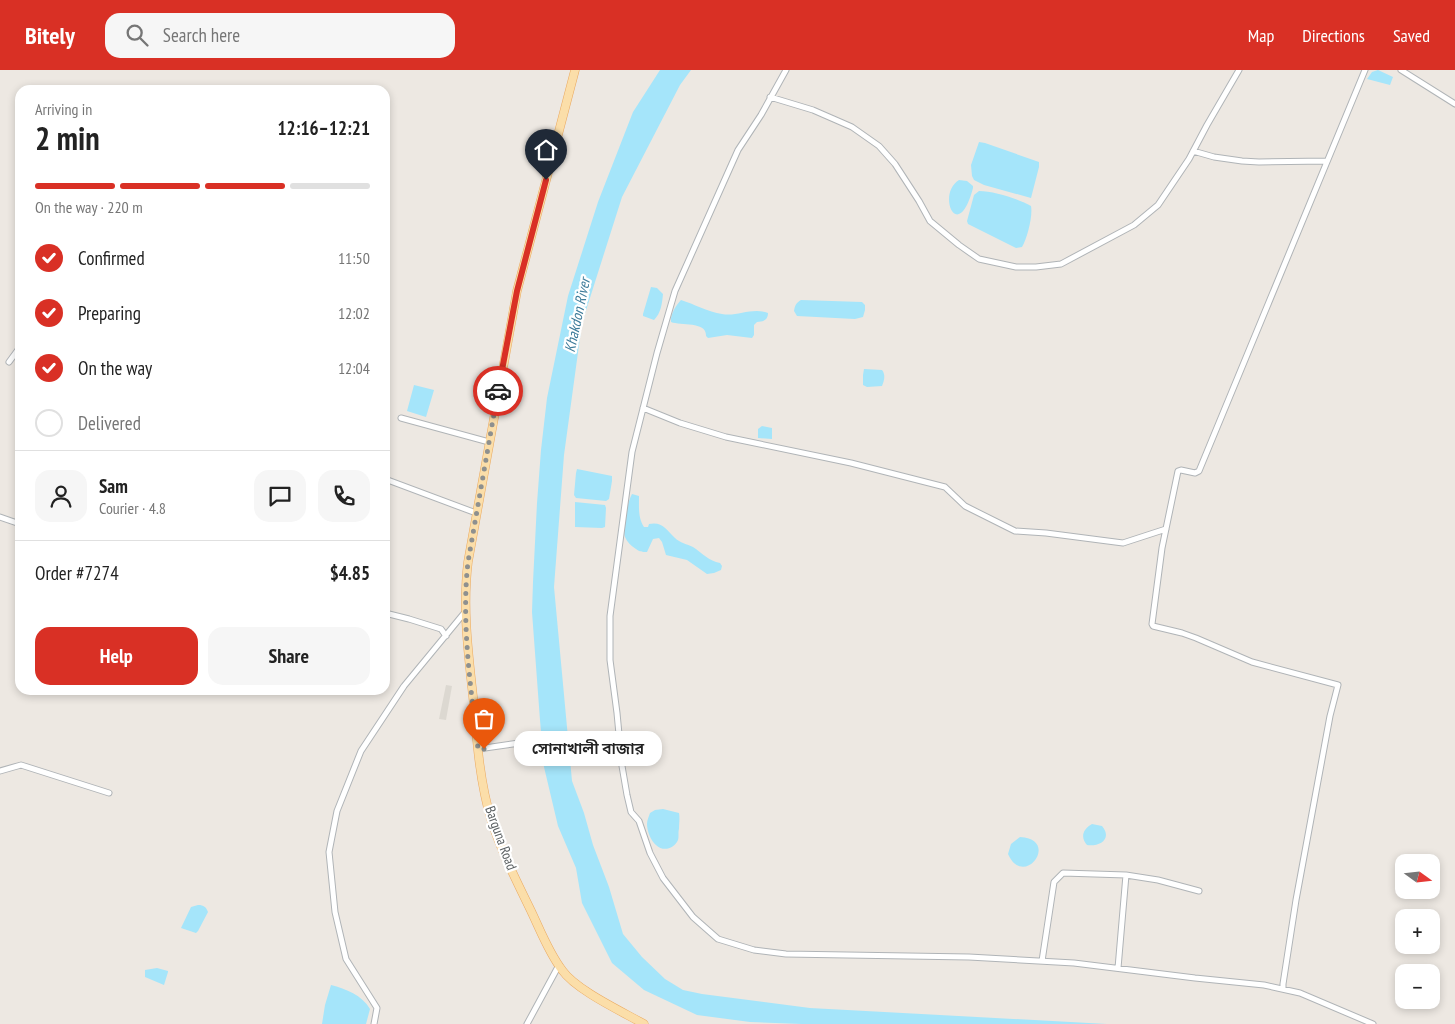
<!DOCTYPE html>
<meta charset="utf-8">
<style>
:root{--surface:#fff;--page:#f6f6f6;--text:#222;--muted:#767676;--line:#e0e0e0;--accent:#d93025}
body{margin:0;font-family:"PT Sans Narrow","Noto Sans Bengali",sans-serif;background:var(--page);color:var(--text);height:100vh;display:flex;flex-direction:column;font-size:19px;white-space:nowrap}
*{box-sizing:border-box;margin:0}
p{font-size:16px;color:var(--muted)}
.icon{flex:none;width:28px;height:28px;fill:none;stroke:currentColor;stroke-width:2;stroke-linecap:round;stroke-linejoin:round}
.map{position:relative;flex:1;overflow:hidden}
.panel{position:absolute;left:15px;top:15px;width:375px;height:610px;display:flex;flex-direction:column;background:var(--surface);border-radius:15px;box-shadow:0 2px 8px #0003}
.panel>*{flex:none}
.needle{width:32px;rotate:105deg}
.buttons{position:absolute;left:1395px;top:784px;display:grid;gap:10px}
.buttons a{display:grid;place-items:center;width:45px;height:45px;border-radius:10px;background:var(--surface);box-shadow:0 2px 8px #0003;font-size:25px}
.pin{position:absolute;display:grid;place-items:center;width:42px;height:42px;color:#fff;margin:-51px -21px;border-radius:50% 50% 50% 0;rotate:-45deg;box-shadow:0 0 5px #0007}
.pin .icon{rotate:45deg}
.courier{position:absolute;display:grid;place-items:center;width:50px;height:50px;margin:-25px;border:4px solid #d93025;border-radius:50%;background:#fff;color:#222;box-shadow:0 1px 6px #0007}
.bubble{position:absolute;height:35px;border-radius:15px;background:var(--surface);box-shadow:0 2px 8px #0003;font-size:16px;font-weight:600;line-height:35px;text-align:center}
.head em{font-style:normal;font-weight:600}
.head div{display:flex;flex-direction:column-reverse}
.head{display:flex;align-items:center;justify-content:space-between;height:85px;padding:0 20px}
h1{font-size:32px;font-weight:600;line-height:38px}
.bar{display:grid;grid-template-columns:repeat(4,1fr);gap:8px 5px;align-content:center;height:60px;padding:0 20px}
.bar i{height:6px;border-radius:4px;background:var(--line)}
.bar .selected{background:var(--accent)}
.bar p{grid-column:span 4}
.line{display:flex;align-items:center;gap:12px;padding:0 20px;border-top:1px solid var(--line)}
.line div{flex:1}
.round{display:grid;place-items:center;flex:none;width:52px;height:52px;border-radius:15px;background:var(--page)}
ol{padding:0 20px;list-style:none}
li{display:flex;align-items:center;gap:15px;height:55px}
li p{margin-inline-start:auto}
li .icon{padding:5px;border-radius:50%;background:var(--accent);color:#fff;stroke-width:4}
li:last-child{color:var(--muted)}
li i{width:28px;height:28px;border:2px solid var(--line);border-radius:50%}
.action{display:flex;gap:10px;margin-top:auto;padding:10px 20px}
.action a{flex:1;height:58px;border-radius:15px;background:var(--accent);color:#fff;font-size:20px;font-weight:600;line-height:58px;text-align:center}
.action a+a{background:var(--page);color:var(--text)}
header{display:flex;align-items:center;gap:30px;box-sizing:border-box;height:70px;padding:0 25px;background:var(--accent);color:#fff}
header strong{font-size:24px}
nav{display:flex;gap:28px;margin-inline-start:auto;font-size:18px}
.search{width:350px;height:45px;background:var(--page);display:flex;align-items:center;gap:12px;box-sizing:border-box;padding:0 18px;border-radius:15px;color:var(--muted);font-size:19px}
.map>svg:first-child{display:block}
.education{fill:#dcd8d1}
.water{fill:#a5e5fa}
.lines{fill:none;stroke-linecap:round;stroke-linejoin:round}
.street-casing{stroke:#b0b4b7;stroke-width:7}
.primary-casing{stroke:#eaa85e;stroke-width:9}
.street{stroke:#fff;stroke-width:5}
.primary{stroke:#fbdea9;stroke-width:8}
.done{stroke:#8e908f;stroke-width:5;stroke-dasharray:0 9}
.route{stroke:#d93025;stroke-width:6}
.labels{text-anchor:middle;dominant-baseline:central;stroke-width:4.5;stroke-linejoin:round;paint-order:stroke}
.street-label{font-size:14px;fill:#5b6062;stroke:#fff}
.water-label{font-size:15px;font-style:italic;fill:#3e7c9a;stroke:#fff}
</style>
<header>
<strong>Bitely</strong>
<div class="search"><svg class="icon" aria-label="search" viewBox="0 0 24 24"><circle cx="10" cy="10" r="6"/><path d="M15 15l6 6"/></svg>Search here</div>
<nav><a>Map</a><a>Directions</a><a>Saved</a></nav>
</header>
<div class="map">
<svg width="1455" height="954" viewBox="0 0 1455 954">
<rect width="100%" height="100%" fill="#ede8e2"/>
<!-- education -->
<path class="education" d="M446,615L452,616L446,650L439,649Z"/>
<!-- water -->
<path class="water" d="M660,0H691L680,15L622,127L582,253L564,385L554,517L572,711L584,743L593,775L609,817L623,864L642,887L665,909L683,920L702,924L810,938L1107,954H802L750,952L697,945L644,920L612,893L582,833L576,798L558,756L544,697L540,650L532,542L533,512L537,433L541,380L547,328L568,226L598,132L633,42Z
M1378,0L1393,7L1390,15L1367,9L1372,2Z
M979,72L985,73L1039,92V97L1031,128L984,115L974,110L972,106L971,95Z
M959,110L967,111L973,116V118C958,175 936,124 959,110Z
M979,121C994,121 1018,129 1031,136C1033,146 1027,169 1022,177L1016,178L968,154L967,151L974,125Z
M651,217L657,218L663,224C662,234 661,243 654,250L643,246V244Z
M681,230C694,234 708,242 722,244C737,247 752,237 768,243C768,250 763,252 757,252L754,255V265L752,268L727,265L708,268L706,266C707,251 681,256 671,252C670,245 676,235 681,230Z
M801,230L862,232L865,235V240L863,247L855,249L797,246L794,241C795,235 796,233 801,230Z
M864,299L882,300C886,305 884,311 882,316L867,317L863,315V305Z
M414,315L434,320L426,347L407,341Z
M762,356L772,358V369L758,368V359Z
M577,399L612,406V411L609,429L606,431L576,428L574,425L576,403Z
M632,424L639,426C639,437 638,448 644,457H648L649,454C662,451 667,460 675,468C680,473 687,474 693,477C702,483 709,491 720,493L722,496L721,500L714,503L707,504L687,490L666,485L662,472L659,468L653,469L647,482C642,482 640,482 636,479C631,476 627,472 625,467C622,458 627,433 632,424Z
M575,432L605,435L606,438L605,457L602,458L575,457Z
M663,739L679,743C680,749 679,753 679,759C678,762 679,767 678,770C674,779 663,782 656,775C651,771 647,761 647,754C647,750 649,746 650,743L655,740Z
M1092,754L1102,756C1113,769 1099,777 1087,775C1080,767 1083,759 1092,754Z
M1020,767C1061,769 1024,820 1008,784L1011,774Z
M198,835C204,835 206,837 208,842L198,861L196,863L181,858L191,837Z
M157,898L168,901V902L164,915L145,907V900Z
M331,915C346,919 362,925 370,939L366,954H322L325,935Z"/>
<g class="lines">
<defs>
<path id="street" d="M786,0L761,45L738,80L675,221L657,283L632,382L610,546V590L617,643L622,696L627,725L631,742L639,751L650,783L663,808L693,847L718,869L754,880L786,884L969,887L1074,893L1195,908L1264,915L1300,923L1373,954
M1401,0L1455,34
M770,27L813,40L852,57L879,76L895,94L919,131L930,151L959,175L979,189L1016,197H1036L1061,194L1134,155L1158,135L1189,89L1207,55L1239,0
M1193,81L1214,87L1242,91L1259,92L1327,91
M9,292L20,277
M643,338L680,353L726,367L851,393L945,417L965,436L1015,461L1046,463L1123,473L1166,459
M401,348L489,372
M385,409L476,443
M0,447L20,454
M385,543L409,549L441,559L446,566
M478,679L540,670L582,673L620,669
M0,701L21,695L109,723
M1042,891L1054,812L1063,803L1126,805L1158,810L1199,821
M1118,898L1126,805
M1283,919V914L1296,830L1330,646L1338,615L1252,592L1196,568L1182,563L1157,557L1153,556L1152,554L1162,478L1178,401L1181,400L1195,403L1199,401L1365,0
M374,954L377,938L346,889L335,842L329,782L337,741L361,681L404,616L465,542
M527,954L559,895"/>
<path id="primary" d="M575,0L517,221L468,492C462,541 469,588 474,636C477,673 480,713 491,749C501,781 517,812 532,843C541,862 549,883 562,900C576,920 621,941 644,954"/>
</defs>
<!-- street casing -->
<use href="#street" class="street-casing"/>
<!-- primary casing -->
<use href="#primary" class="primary-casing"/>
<!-- street -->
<use href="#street" class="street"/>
<!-- primary -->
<use href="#primary" class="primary"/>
</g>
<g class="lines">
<!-- done -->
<path class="done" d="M484,679H478C471,619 461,553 468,492L498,321"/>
<!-- route -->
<path class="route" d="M498,321L517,221L546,110"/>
</g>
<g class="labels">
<!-- street labels -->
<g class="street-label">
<text transform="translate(501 768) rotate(70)">Barguna Road</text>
</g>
<!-- water labels -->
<g class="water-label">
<text transform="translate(577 245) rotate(-78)">Khakdon River</text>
</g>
</g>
</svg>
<div class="buttons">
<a><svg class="needle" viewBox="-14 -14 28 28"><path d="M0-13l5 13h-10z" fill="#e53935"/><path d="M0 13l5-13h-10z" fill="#767676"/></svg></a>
<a>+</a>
<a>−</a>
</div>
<div class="pin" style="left:484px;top:679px;background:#ea580c"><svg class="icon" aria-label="bag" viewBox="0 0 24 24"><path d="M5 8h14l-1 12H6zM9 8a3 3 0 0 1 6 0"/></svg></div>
<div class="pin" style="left:546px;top:110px;background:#1f2937"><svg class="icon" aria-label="home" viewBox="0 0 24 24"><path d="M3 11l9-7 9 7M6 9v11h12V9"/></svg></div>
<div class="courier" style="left:498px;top:321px"><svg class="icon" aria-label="car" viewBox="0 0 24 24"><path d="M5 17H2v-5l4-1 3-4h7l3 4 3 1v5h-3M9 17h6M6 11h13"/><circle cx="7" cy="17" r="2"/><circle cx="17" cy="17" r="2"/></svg></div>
<div class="bubble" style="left:514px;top:661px;width:148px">সোনাখালী বাজার</div>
<section class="panel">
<div class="head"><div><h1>2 min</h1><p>Arriving in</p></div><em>12:16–12:21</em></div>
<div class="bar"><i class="selected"></i><i class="selected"></i><i class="selected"></i><i></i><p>On the way · 220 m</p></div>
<ol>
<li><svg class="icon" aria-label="check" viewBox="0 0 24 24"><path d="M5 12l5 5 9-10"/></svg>Confirmed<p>11:50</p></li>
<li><svg class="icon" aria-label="check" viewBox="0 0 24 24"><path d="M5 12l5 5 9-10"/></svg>Preparing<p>12:02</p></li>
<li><svg class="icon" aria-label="check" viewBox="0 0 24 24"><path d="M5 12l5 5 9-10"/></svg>On the way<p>12:04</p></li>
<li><i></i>Delivered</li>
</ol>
<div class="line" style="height:90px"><a class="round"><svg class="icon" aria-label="person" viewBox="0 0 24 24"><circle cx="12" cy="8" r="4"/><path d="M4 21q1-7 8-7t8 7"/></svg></a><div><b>Sam</b><p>Courier · 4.8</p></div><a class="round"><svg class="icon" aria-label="chat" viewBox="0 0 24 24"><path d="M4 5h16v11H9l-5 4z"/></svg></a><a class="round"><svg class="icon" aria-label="phone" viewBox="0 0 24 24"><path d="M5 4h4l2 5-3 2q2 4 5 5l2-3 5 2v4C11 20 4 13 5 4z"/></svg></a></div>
<div class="line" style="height:65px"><div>Order #7274</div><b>$4.85</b></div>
<div class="action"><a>Help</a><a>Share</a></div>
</section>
</div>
